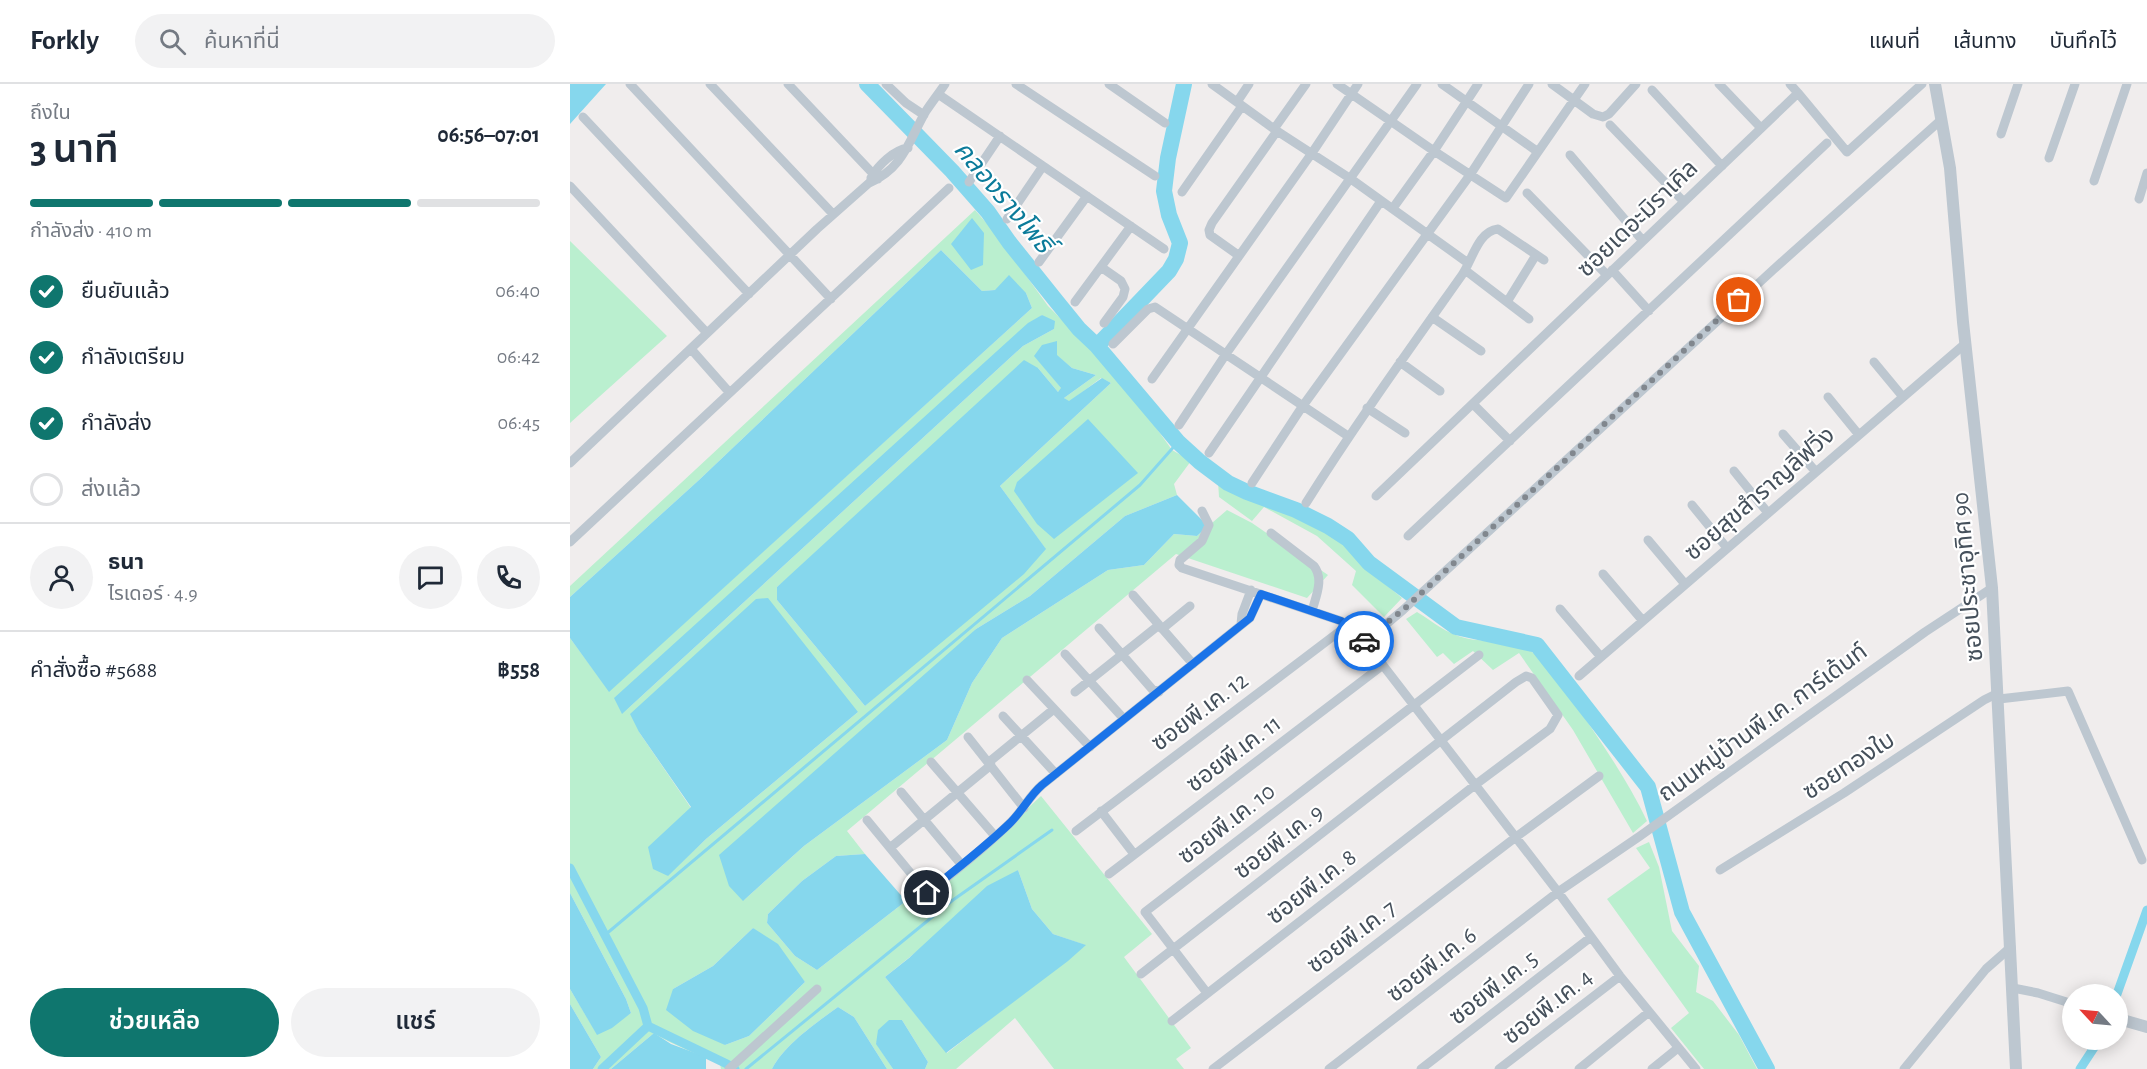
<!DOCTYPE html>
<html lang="th">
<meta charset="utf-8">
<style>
:root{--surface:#fff;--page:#f2f2f3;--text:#1f2937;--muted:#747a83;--line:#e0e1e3;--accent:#0f766e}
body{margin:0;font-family:"Alegreya Sans","Noto Sans Thai",sans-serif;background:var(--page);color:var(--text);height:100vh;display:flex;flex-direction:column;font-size:22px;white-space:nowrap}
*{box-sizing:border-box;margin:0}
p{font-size:20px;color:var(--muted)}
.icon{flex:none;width:33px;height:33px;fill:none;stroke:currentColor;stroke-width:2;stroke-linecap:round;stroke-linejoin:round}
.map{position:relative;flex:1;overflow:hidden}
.panel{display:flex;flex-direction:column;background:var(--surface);width:570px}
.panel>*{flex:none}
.needle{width:39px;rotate:296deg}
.fabs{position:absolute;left:1492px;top:900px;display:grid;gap:12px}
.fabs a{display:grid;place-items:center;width:66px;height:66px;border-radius:50%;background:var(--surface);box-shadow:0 3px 15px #0003;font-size:30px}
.pin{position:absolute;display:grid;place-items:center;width:51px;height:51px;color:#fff;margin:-26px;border:3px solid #fff;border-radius:50%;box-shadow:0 2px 6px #0007}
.courier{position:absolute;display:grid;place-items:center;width:60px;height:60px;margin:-30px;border:4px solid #1a73e8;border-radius:50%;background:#fff;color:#222;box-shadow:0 2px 8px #0007}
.summary em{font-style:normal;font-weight:600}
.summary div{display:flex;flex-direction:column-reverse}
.summary{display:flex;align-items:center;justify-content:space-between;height:102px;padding:0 30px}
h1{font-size:39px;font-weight:600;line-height:45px}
.bar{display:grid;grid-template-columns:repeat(4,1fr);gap:9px 6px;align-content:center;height:72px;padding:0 30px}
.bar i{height:8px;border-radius:4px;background:var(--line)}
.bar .current{background:var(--accent)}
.bar p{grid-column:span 4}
.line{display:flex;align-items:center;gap:15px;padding:0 30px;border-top:2px solid var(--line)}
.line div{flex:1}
.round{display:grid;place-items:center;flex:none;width:63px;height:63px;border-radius:32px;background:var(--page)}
ol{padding:0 30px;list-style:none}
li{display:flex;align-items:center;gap:18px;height:66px}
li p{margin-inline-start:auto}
li .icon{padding:6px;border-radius:50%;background:var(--accent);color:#fff;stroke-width:4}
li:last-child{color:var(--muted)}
li i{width:33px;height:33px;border:3px solid var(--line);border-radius:50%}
.action{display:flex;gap:12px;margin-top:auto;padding:12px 30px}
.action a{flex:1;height:69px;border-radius:36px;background:var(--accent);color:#fff;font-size:24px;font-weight:600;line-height:69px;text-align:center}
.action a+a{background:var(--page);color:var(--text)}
header{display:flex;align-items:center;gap:36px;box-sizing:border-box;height:84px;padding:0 30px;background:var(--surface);border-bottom:2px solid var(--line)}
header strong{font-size:28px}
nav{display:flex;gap:33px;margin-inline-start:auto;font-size:21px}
.search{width:420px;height:54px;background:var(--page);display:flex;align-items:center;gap:15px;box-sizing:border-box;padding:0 21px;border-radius:33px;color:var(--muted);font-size:22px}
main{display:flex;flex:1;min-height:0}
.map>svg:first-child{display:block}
.green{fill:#baefcf;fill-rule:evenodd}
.water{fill:#86d7ed}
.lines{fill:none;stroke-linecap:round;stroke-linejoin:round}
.stream{stroke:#86d7ed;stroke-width:3}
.canal{stroke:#86d7ed;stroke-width:9}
.river{stroke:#86d7ed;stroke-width:16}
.minor{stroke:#bdc7d0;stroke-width:9}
.tertiary{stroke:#bdc7d0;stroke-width:12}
.done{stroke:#81878e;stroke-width:6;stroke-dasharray:0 10.8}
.route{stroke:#1a73e8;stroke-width:8}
.labels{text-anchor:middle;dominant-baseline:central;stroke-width:4.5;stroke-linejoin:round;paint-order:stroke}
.street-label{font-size:24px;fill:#45505b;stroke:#fff}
.water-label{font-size:26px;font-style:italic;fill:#0b7b9a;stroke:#fff}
</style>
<header>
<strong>Forkly</strong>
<div class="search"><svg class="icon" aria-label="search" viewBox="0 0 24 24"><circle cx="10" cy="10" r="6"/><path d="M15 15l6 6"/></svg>ค้นหาที่นี่</div>
<nav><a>แผนที่</a><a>เส้นทาง</a><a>บันทึกไว้</a></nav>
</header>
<main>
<section class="panel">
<div class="summary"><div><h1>3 นาที</h1><p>ถึงใน</p></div><em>06:56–07:01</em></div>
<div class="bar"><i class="current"></i><i class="current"></i><i class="current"></i><i></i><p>กำลังส่ง · 410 m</p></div>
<ol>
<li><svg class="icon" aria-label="check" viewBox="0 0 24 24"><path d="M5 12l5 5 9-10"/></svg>ยืนยันแล้ว<p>06:40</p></li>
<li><svg class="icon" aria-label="check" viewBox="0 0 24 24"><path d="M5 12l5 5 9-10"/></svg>กำลังเตรียม<p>06:42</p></li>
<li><svg class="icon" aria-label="check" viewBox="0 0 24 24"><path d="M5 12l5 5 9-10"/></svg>กำลังส่ง<p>06:45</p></li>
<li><i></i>ส่งแล้ว</li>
</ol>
<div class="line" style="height:108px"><a class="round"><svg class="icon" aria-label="person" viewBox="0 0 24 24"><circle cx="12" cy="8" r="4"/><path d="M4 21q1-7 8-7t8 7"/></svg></a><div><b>ธนา</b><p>ไรเดอร์ · 4.9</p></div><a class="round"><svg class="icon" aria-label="chat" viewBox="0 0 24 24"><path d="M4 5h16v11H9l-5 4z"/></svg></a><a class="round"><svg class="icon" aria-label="phone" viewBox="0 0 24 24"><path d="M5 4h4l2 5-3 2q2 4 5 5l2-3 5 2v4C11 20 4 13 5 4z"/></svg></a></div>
<div class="line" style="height:78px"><div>คำสั่งซื้อ #5688</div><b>฿558</b></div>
<div class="action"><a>ช่วยเหลือ</a><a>แชร์</a></div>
</section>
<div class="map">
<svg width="1577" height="985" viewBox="0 0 1577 985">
<rect width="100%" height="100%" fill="#f0eded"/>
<!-- green -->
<path class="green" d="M405,126L426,150L478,222L551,295L602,366L621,377L604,400L607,411L555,432L460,512L406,545L173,817L234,762L377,656L402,599L432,554L538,486L574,481L604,450L627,452L657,426L682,439L758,491L737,514L606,470L277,747L295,770L266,772L232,797L198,830L197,839L225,872L247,886L336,817L342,823L371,805L471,712L582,850L554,873L621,964L606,975L614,985H484L445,934L386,985H355L358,978L332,936L306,959L323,985H317L284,933L268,923C246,939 214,961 202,985H151L150,980C128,969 105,963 84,949L41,985H23L31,973L0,920V905L27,950L61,929L56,915L0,809V554L39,607L462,224L456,209L425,206L412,207L371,166L129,396L0,513V502ZM472,231L484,245L453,262L52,630ZM486,271L502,284L526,291L494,314L499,318L531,294L541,299L430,402L475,464L295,622L207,516V503L468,284L488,308L492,305L465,272ZM288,628L136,755L97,792L121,724L69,648ZM448,786L462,825L483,850L515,861L377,969L315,893ZM183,844L235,898L179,952L155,961L103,905L143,882Z
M0,157L97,252L0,339Z
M648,397L689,417L744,437L781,463L797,485L832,514L814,533L782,501L786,487L747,452L694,423L682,437L649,413Z
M847,528C862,537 877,550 895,554C916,559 942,555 962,568C982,580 995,605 1008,624C1033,661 1058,697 1077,737L1063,749L1003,646L949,569L923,586L903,567L884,580L873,569L867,573L836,535Z
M1079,758L1089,783L1102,847L1129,882L1126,908L1143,917L1169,951L1187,985H1134L1101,944L1119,929L1037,815L1080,784L1066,764Z"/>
<!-- water -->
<path class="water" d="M0,0H36L0,40Z
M402,134L414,149L413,181L401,186L381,160Z
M371,166L412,207L425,206L439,191L456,209L462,224L39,608L0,554V513L129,396Z
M472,231L485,237L484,245L453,262L52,630L44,614L458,239Z
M487,257V271L502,284L526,291L494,314L499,317L532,294L541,299L430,402L476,465L454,490L295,622L207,516V503L454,276L468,284L488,308L491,304L464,272L472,261Z
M518,335L568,389L484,455L467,440L444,407L447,398Z
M607,411L638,442L627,452L604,450L574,481L538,486L432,554L402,599L377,656L234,762L173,817L159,802L149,771L406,545L460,512L555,432Z
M198,514L288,628L136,755L98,792L83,785L78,763L121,723L69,648L60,630L186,515Z
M295,770L336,817L247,886L225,872L197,839L198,830L232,797L266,772Z
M448,786L462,825L483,850L516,861L498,877L376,969L315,893L339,874L417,802Z
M0,809L56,915L61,929L42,944L27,951L0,905Z
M183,844L208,860L235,898L179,952L155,961L123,947L96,926L103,905L143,882Z
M0,920L31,973L23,985H0Z
M268,923L284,933L317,985H202C214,961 246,939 268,923Z
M319,936H332L358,978L355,985H323L306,960L308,946Z
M84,949L101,960L136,973V985H41Z"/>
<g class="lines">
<!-- stream -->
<path class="stream" d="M35,851L570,401L608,358
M176,985L383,816L482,746"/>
<!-- canal -->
<path class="canal" d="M0,784L73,924L78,942L32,985
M1547,910L1577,826
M78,942L157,980L165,985
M1510,985L1529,956"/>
<!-- river -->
<path class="river" d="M297,0L382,87L418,128L439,158L487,218L509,245L527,262L608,358L630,378L658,399L677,408L726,426L758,442L778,455L799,479L886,543L967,561L1078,703L1112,828L1197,985
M527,262L599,187L606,175L610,159L599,131L594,107L598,74L614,0"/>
<!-- minor -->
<path class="minor" d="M60,0L261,215
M140,0L263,130
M218,0L308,95
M316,0L336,19L354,31
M446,0L585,92
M539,0L595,39
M642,0L707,47L781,95L898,179
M767,0L864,67L936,114L1015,0
M872,0L968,68
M982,0L1023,30L1033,33L1039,30L1066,0
M1149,0L1191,44
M1220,0L1228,9
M1082,6L1152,82
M368,10L594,165
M667,18L679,0
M13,33L179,210
M1040,41L1114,118
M704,45L736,0
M1431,50L1448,0
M1000,71L1073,157
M1479,74L1505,0
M301,94C308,81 324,66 338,64
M1524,97L1557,0
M399,98L430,52
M0,102L137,249
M612,108L672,22
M957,109L1037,191
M1569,115L1577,89
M823,124L864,67L908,0
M437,135L473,82
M668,171L640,151L639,146L642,139L707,47
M469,178L517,112
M531,183L551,197L555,205L553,213L534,239
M895,186L959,235
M1042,186L1079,227
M505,218L561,142
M937,218L966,171
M862,233L911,267
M543,260L578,225L585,223L778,352
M121,265L159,308
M830,278L870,307
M1304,278L1333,313
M582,295L742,69L788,0
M1258,313L1289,351
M903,320L940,357
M797,324L835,349
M609,341L656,270L847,0
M1213,350L1246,388
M639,369L811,117
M0,379L247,145L299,99C334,84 339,56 356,27C362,18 369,9 375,0
M1164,387L1198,429
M682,399L732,323L900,91L959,0
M806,412L1228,9L1277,68L1352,0
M736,419C785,341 839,266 892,191C902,177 908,147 928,145L974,176
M1122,421L1157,464
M632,427L639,441L632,457L610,476L609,481L612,484L771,537L795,558L988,808L1050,892L1126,985
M701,449L744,482C754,495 746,512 742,527
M838,452L1257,59
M1078,456L1115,500
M0,458L379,104
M1033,490L1073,537
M563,511L623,580
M990,525L1031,573
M671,540L672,530L681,506
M529,544L582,605L589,608
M592,545L620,522
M795,558L833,526L1204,185L1372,35
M495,570L554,635
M1009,592L1396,259
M457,596L520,663
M505,608L589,541
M1429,615L1498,607L1572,776
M433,632L486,690
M398,653L454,724
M361,678L425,752
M419,678L484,625
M331,708L391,780
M531,727L564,770
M297,736L357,809
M506,747L778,541
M321,763L421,681
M1150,786L1274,709L1414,616L1428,609
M539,790L813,581
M345,818C377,794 410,768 439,740C452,728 459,712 472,701L680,534L691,510
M571,890L946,598L956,592L962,594L988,631L980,645L905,701L602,937
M1443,904L1468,909L1503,920
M637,909L575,828L909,571
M159,985L247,905
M643,985L946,753L1029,692
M759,985L988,808L1070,752L1355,548L1422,504
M851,985L1021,853
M929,985L1050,892
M1009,985L1079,928
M1082,985L1108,964
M1334,985L1416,885L1441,863"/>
<!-- tertiary -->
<path class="tertiary" d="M1365,0L1380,84L1393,238L1422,504L1446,985
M1549,935L1577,943"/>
</g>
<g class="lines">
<!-- done -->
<path class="done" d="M794,557L833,526L1169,216"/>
<!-- route -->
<path class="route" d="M357,809C385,786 414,764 439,740C452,728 459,712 472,701L680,534L691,510L771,537L794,557"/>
</g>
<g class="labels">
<!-- street labels -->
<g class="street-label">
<text transform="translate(1068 135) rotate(-44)">ซอยเดอะมิราเคิล</text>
<text transform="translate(1190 410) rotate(-41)">ซอยสุขสำราญลีฟวิ่ง</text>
<text transform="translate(1398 493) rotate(-95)">ซอยประชาอุทิศ 90</text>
<text transform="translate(630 628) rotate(-37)">ซอยพี.เค. 12</text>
<text transform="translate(1193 639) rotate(-36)">ถนนหมู่บ้านพี.เค. การ์เด้นท์</text>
<text transform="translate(664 670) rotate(-37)">ซอยพี.เค. 11</text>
<text transform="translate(1279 682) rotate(-33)">ซอยทองใบ</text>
<text transform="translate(657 740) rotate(-38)">ซอยพี.เค. 10</text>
<text transform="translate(709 758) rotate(-38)">ซอยพี.เค. 9</text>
<text transform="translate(742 803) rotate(-38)">ซอยพี.เค. 8</text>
<text transform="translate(782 853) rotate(-37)">ซอยพี.เค. 7</text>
<text transform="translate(862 881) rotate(-38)">ซอยพี.เค. 6</text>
<text transform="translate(924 904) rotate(-38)">ซอยพี.เค. 5</text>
<text transform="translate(978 923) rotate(-38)">ซอยพี.เค. 4</text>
</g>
<!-- water labels -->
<g class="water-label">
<text transform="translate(433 113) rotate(50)">คลองรางโพธิ์</text>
</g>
</g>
</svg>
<div class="fabs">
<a><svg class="needle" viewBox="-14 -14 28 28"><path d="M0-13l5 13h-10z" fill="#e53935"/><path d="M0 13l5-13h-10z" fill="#747a83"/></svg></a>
</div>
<div class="pin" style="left:1169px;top:216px;background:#ea580c"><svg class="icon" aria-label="bag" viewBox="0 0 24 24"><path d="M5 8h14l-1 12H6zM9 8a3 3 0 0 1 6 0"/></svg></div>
<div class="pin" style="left:357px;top:809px;background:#1f2937"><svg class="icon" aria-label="home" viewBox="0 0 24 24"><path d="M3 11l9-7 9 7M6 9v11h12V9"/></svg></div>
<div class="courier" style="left:794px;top:557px"><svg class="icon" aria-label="car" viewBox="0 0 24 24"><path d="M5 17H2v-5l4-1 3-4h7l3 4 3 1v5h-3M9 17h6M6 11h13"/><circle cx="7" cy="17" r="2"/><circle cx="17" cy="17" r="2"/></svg></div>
</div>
</main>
